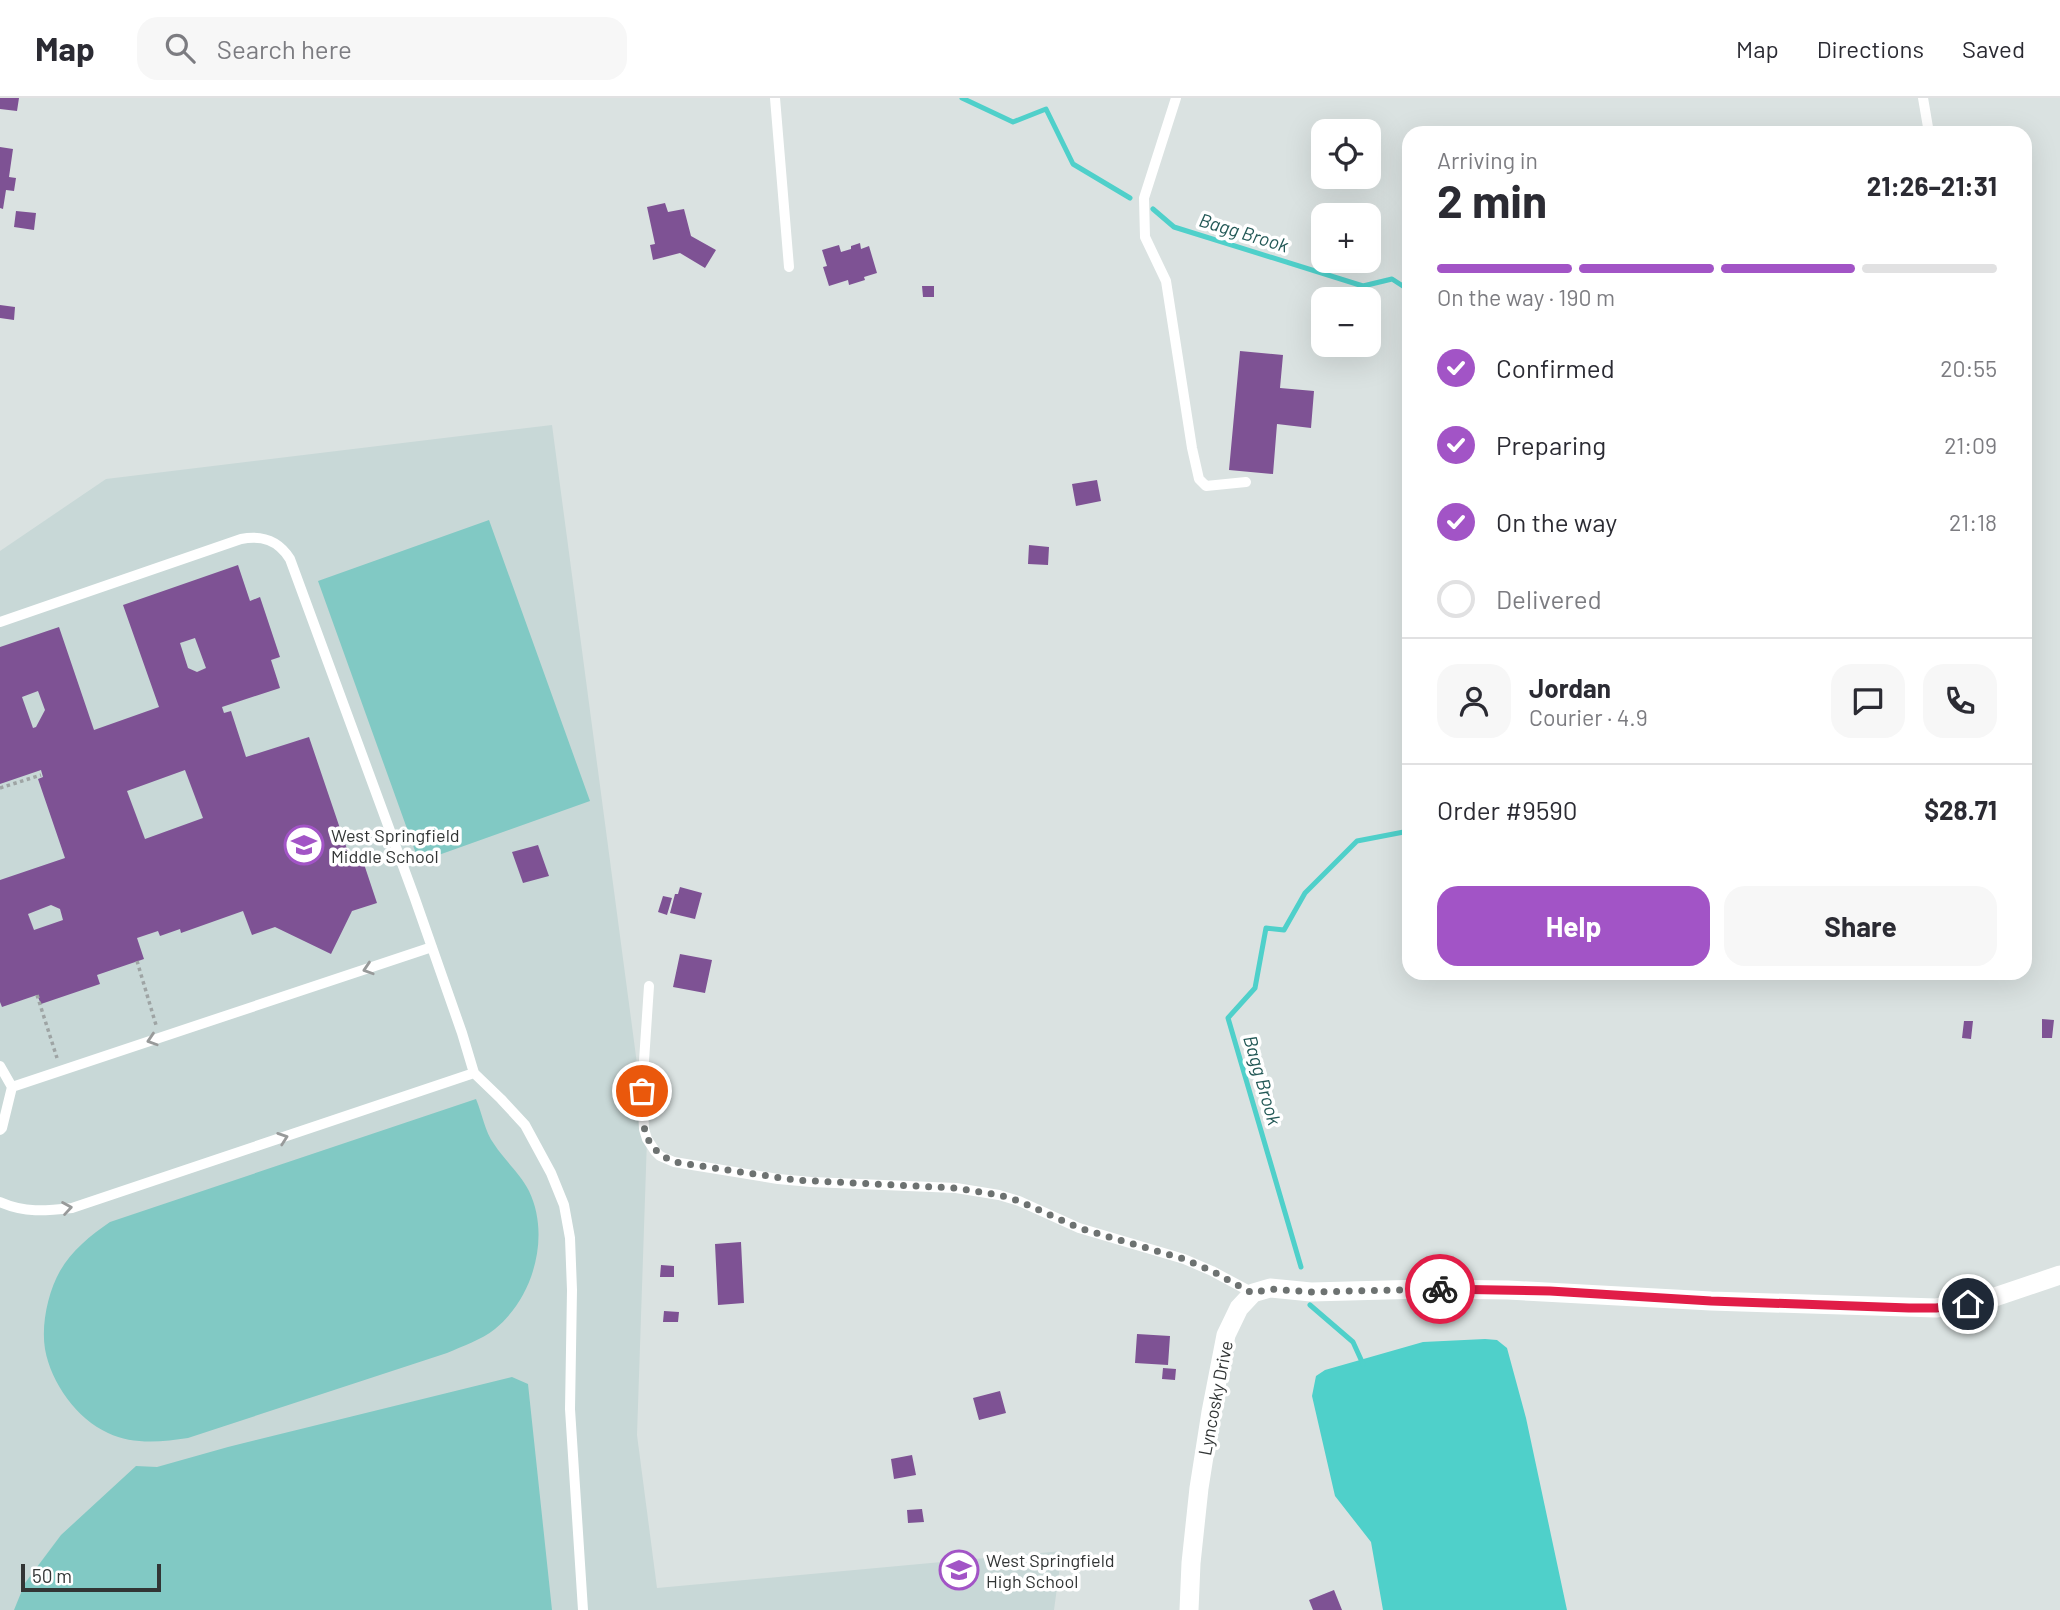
<!DOCTYPE html>
<meta charset="utf-8">
<style>
:root{--surface:#fff;--page:#f7f7f7;--text:#2b2b33;--muted:#7c7c81;--line:#e1e1e2;--accent:#a254c6}
body{margin:0;font-family:Barlow,sans-serif;background:var(--page);color:var(--text);height:100vh;display:flex;flex-direction:column;font-size:26px;white-space:nowrap}
*{box-sizing:border-box;margin:0}
p{font-size:23px;color:var(--muted)}
.icon{flex:none;width:38px;height:38px;fill:none;stroke:currentColor;stroke-width:2;stroke-linecap:round;stroke-linejoin:round}
.map{position:relative;flex:1;overflow:hidden}
.details{position:absolute;left:1402px;top:28px;width:630px;height:854px;display:flex;flex-direction:column;background:var(--surface);border-radius:21px;box-shadow:0 7px 28px #0002}
.details>*{flex:none}
.buttons{position:absolute;left:1311px;top:21px;display:grid;gap:14px}
.buttons a{display:grid;place-items:center;width:70px;height:70px;border-radius:14px;background:var(--surface);box-shadow:0 7px 28px #0002;font-size:35px}
.scale{position:absolute;left:21px;bottom:18px;width:140px;box-sizing:border-box;padding-left:7px;border:4px solid #323535;border-top:0;font-size:19px;line-height:24px;white-space:nowrap;color:#323535;-webkit-text-stroke:5px #fff;paint-order:stroke}
.pin{position:absolute;display:grid;place-items:center;width:60px;height:60px;color:#fff;margin:-30px;border:4px solid #fff;border-radius:50%;box-shadow:0 2px 7px #0007}
.courier{position:absolute;display:grid;place-items:center;width:70px;height:70px;margin:-35px;border:5px solid #e11d48;border-radius:50%;background:#fff;color:#222;box-shadow:0 2px 9px #0007}
.summary em{font-style:normal;font-weight:700}
.summary div{display:flex;flex-direction:column-reverse}
.summary{display:flex;align-items:center;justify-content:space-between;height:119px;padding:0 35px}
h1{font-size:46px;font-weight:700;line-height:52px}
.bar{display:grid;grid-template-columns:repeat(4,1fr);gap:10px 7px;align-content:center;height:84px;padding:0 35px}
.bar i{height:9px;border-radius:5px;background:var(--line)}
.bar .current{background:var(--accent)}
.bar p{grid-column:span 4}
.line{display:flex;align-items:center;gap:18px;padding:0 35px;border-top:2px solid var(--line)}
.line div{flex:1}
.round{display:grid;place-items:center;flex:none;width:74px;height:74px;border-radius:21px;background:var(--page)}
ol{padding:0 35px;list-style:none}
li{display:flex;align-items:center;gap:21px;height:77px}
li p{margin-inline-start:auto}
li .icon{padding:7px;border-radius:50%;background:var(--accent);color:#fff;stroke-width:4}
li:last-child{color:var(--muted)}
li i{width:38px;height:38px;border:4px solid var(--line);border-radius:50%}
.primary-button{display:flex;gap:14px;margin-top:auto;padding:14px 35px}
.primary-button a{flex:1;height:80px;border-radius:21px;background:var(--accent);color:#fff;font-size:28px;font-weight:700;line-height:80px;text-align:center}
.primary-button a+a{background:var(--page);color:var(--text)}
header{display:flex;align-items:center;gap:42px;box-sizing:border-box;height:98px;padding:0 35px;background:var(--surface);border-bottom:2px solid var(--line)}
header strong{font-size:33px}
nav{display:flex;gap:38px;margin-inline-start:auto;font-size:24px}
.search{width:490px;height:63px;background:var(--page);display:flex;align-items:center;gap:18px;box-sizing:border-box;padding:0 24px;border-radius:21px;color:var(--muted);font-size:26px}
.map>svg:first-child{display:block}
.built{fill:#c8d8d7}
.green{fill:#81c9c4}
.water{fill:#4fd0ca}
.lines{fill:none;stroke-linecap:round;stroke-linejoin:round}
.stream{stroke:#4fd0ca;stroke-width:5}
.building{fill:#7e5294;fill-rule:evenodd}
.path{stroke:#9ea4a4;stroke-width:3.5;stroke-dasharray:3.5 3.5;stroke-linecap:butt}
.service{stroke:#fff;stroke-width:10}
.minor{stroke:#fff;stroke-width:19}
.oneway{stroke:#989a9a}
.done{stroke:#6d7271;stroke-width:7;stroke-dasharray:0 12.6}
.route{stroke:#e11d48;stroke-width:9}
.labels{text-anchor:middle;dominant-baseline:central;stroke-width:7;stroke-linejoin:round;paint-order:stroke}
.poi-label{font-size:18px;fill:#323535;stroke:#fff;text-anchor:start}
.street-label{font-size:18px;fill:#323535;stroke:#fff}
.water-label{font-size:19px;font-style:italic;fill:#225856;stroke:#fff}
</style>
<header>
<strong>Map</strong>
<div class="search"><svg class="icon" aria-label="search" viewBox="0 0 24 24"><circle cx="10" cy="10" r="6"/><path d="M15 15l6 6"/></svg>Search here</div>
<nav><a>Map</a><a>Directions</a><a>Saved</a></nav>
</header>
<div class="map">
<svg width="2060" height="1512" viewBox="0 0 2060 1512">
<rect width="100%" height="100%" fill="#dae2e1"/>
<!-- built -->
<path class="built" d="M552,327L647,1041L637,1337L657,1490L1062,1453L1054,1512H0V453L106,381Z"/>
<!-- green -->
<path class="green" d="M489,422L590,703L419,764L318,483Z
M476,1001C482,1015 485,1034 494,1046C505,1063 520,1075 529,1093C551,1139 533,1200 495,1231C481,1242 463,1248 447,1255L188,1340C162,1344 133,1347 108,1335C77,1321 51,1285 45,1251C41,1227 48,1194 60,1173C72,1152 90,1138 110,1124Z
M512,1279L528,1286L552,1512H14L25,1485L61,1437L136,1368L157,1369L228,1349Z"/>
<!-- water -->
<path class="water" d="M1485,1241L1497,1242L1507,1250L1526,1320L1567,1512H1383L1371,1444L1335,1398L1312,1298L1316,1278L1325,1272L1423,1244Z"/>
<g class="lines">
<!-- stream -->
<path class="stream" d="M962,0L1013,24L1046,11L1073,66L1130,100
M1153,111L1174,129L1363,188L1392,181L1409,192
M1301,1169L1228,920L1255,890L1266,830L1284,832L1305,795L1357,743L1409,733
M1310,1207L1353,1244L1363,1266"/>
</g>
<!-- building -->
<path class="building" d="M0,0H19L17,13L0,11Z
M0,49L13,51L9,79L16,80L14,93L6,92L3,111L0,110Z
M665,105L668,114L684,111L691,138L716,152L705,170L680,155L653,162L650,147L655,146L647,109Z
M16,113L36,115L34,132L14,129Z
M860,145L861,151L869,148L877,175L864,179L865,182L849,187L848,182L829,188L823,169L827,168L822,152L839,147L841,154L851,151V148Z
M922,188H934V199H923Z
M0,207L15,209L14,222L0,220Z
M1240,253L1283,257L1280,290L1314,293L1311,330L1277,326L1273,376L1229,372Z
M1097,382L1101,403L1076,408L1072,386Z
M1029,447L1049,449L1048,467L1028,466Z
M238,467L250,503L260,499L280,559L271,562L280,590L222,609L224,615L231,613L246,659L309,639L348,754L359,751L377,805L352,813L331,856L275,829L252,837L243,813L181,835L180,831L160,838L158,833L137,840L144,861L97,877L100,886L41,906L37,897L2,909L0,904V782L65,760L38,681L43,679L41,672L0,686V549L59,529L94,632L159,609L123,507ZM195,540L206,570L197,574L188,570L180,545ZM38,593L45,612L36,629L33,630L22,599ZM185,672L203,720L145,741L127,693ZM51,807L60,811L63,822L34,832L28,816Z
M538,747L549,778L523,785L512,754Z
M680,789L702,795L695,821L670,815L675,796H678Z
M663,798L672,800L667,817L658,814Z
M680,856L712,862L705,895L673,889Z
M2042,921L2054,922L2052,940H2042Z
M1964,923H1973L1971,941L1962,940Z
M741,1144L744,1205L718,1207L715,1146Z
M661,1167L674,1168V1179H660Z
M664,1213L679,1214L678,1224H663Z
M1137,1236L1170,1238L1168,1267L1135,1265Z
M1163,1270L1176,1271L1175,1282L1162,1281Z
M1000,1293L1006,1315L979,1322L973,1300Z
M912,1357L916,1377L894,1381L891,1361Z
M922,1411L924,1424L908,1425L907,1412Z
M1334,1492L1342,1512H1313L1309,1502Z"/>
<g class="lines">
<!-- path -->
<path class="path" d="M0,690L41,677
M137,863L156,927
M37,897L57,960"/>
<!-- service -->
<path class="service" d="M775,0L789,169
M1176,0L1144,100L1145,139L1166,183L1192,350L1199,381L1206,388L1246,384
M1923,0L1929,35
M0,524L241,441C262,437 278,442 290,461L414,798L462,935L474,975L501,1001L525,1027L551,1075L564,1107L570,1140L572,1192L570,1311L583,1512
M649,888L642,993L644,1031L647,1041L655,1053L660,1058L674,1064L778,1081L811,1084L956,1090L999,1097L1019,1103L1079,1130L1184,1161L1212,1173L1253,1195
M0,968L12,989L2,1030L0,1032
M12,989L432,849
M0,1104C25,1115 45,1113 72,1110L474,975"/>
<!-- minor -->
<path class="minor" d="M1189,1512L1191,1465L1199,1390L1211,1314L1226,1237L1239,1210L1253,1195L1270,1190L1311,1194L1425,1191L1508,1192L1711,1203L1936,1210L1983,1203L2060,1177"/>
</g>
<!-- one-way arrows -->
<defs><path id="oneway-chevron" d="M-2-3.5L2.5 0L-2 3.5" fill="none" stroke-width="1.6" stroke-linecap="round" stroke-linejoin="round" transform="scale(1.75)"/></defs>
<g class="oneway">
<use href="#oneway-chevron" transform="translate(368 871) rotate(162)"/>
<use href="#oneway-chevron" transform="translate(152 942) rotate(162)"/>
<use href="#oneway-chevron" transform="translate(283 1040) rotate(-19)"/>
<use href="#oneway-chevron" transform="translate(67 1110) rotate(-9)"/>
</g>
<g class="lines">
<!-- done -->
<path class="done" d="M642,993C643,1026 640,1048 674,1064L795,1082L956,1090L999,1097L1019,1103L1079,1130L1184,1161L1212,1173L1252,1195L1270,1191L1311,1194L1440,1191"/>
<!-- route -->
<path class="route" d="M1440,1191L1550,1193L1711,1203L1909,1210H1936L1968,1206"/>
</g>
<!-- icons -->
<defs>
<symbol id="school-ring" viewBox="-11 -11 22 22"><circle r="9.5" fill="#fff" stroke="#a254c6" stroke-width="1.5"/><path d="M0-5L7-2L0 1L-7-2ZM-4 1L0 2.5L4 1V4Q0 6-4 4Z" fill="#a254c6"/></symbol>
</defs>
<g fill-rule="evenodd">
<use href="#school-ring" x="282" y="725" width="44" height="44"/>
<use href="#school-ring" x="937" y="1450" width="44" height="44"/>
</g>
<g class="labels">
<!-- poi labels -->
<g class="poi-label">
<text x="331" y="737">West Springfield<tspan x="331" dy="21">Middle School</tspan></text>
<text x="986" y="1462">West Springfield<tspan x="986" dy="21">High School</tspan></text>
</g>
<!-- street labels -->
<g class="street-label">
<text transform="translate(1215 1300) rotate(-79)">Lyncosky Drive</text>
</g>
<!-- water labels -->
<g class="water-label">
<text transform="translate(1244 134) rotate(17)">Bagg Brook</text>
<text transform="translate(1263 982) rotate(74)">Bagg Brook</text>
</g>
</g>
</svg>
<div class="buttons">
<a><svg class="icon" aria-label="locate" viewBox="0 0 24 24"><circle cx="12" cy="12" r="6"/><path d="M12 2v4M12 18v4M2 12h4M18 12h4"/></svg></a>
<a>+</a>
<a>−</a>
</div>
<div class="scale">50 m</div>
<div class="pin" style="left:642px;top:993px;background:#ea580c"><svg class="icon" aria-label="bag" viewBox="0 0 24 24"><path d="M5 8h14l-1 12H6zM9 8a3 3 0 0 1 6 0"/></svg></div>
<div class="pin" style="left:1968px;top:1206px;background:#1f2937"><svg class="icon" aria-label="home" viewBox="0 0 24 24"><path d="M3 11l9-7 9 7M6 9v11h12V9"/></svg></div>
<div class="courier" style="left:1440px;top:1191px"><svg class="icon" aria-label="bike" viewBox="0 0 24 24"><circle cx="6" cy="16" r="4"/><circle cx="18" cy="16" r="4"/><path d="M6 16l4-8h5l3 8M10 8l3 8H6M13 5h3"/></svg></div>
<section class="details">
<div class="summary"><div><h1>2 min</h1><p>Arriving in</p></div><em>21:26–21:31</em></div>
<div class="bar"><i class="current"></i><i class="current"></i><i class="current"></i><i></i><p>On the way · 190 m</p></div>
<ol>
<li><svg class="icon" aria-label="check" viewBox="0 0 24 24"><path d="M5 12l5 5 9-10"/></svg>Confirmed<p>20:55</p></li>
<li><svg class="icon" aria-label="check" viewBox="0 0 24 24"><path d="M5 12l5 5 9-10"/></svg>Preparing<p>21:09</p></li>
<li><svg class="icon" aria-label="check" viewBox="0 0 24 24"><path d="M5 12l5 5 9-10"/></svg>On the way<p>21:18</p></li>
<li><i></i>Delivered</li>
</ol>
<div class="line" style="height:126px"><a class="round"><svg class="icon" aria-label="person" viewBox="0 0 24 24"><circle cx="12" cy="8" r="4"/><path d="M4 21q1-7 8-7t8 7"/></svg></a><div><b>Jordan</b><p>Courier · 4.9</p></div><a class="round"><svg class="icon" aria-label="chat" viewBox="0 0 24 24"><path d="M4 5h16v11H9l-5 4z"/></svg></a><a class="round"><svg class="icon" aria-label="phone" viewBox="0 0 24 24"><path d="M5 4h4l2 5-3 2q2 4 5 5l2-3 5 2v4C11 20 4 13 5 4z"/></svg></a></div>
<div class="line" style="height:91px"><div>Order #9590</div><b>$28.71</b></div>
<div class="primary-button"><a>Help</a><a>Share</a></div>
</section>
</div>
